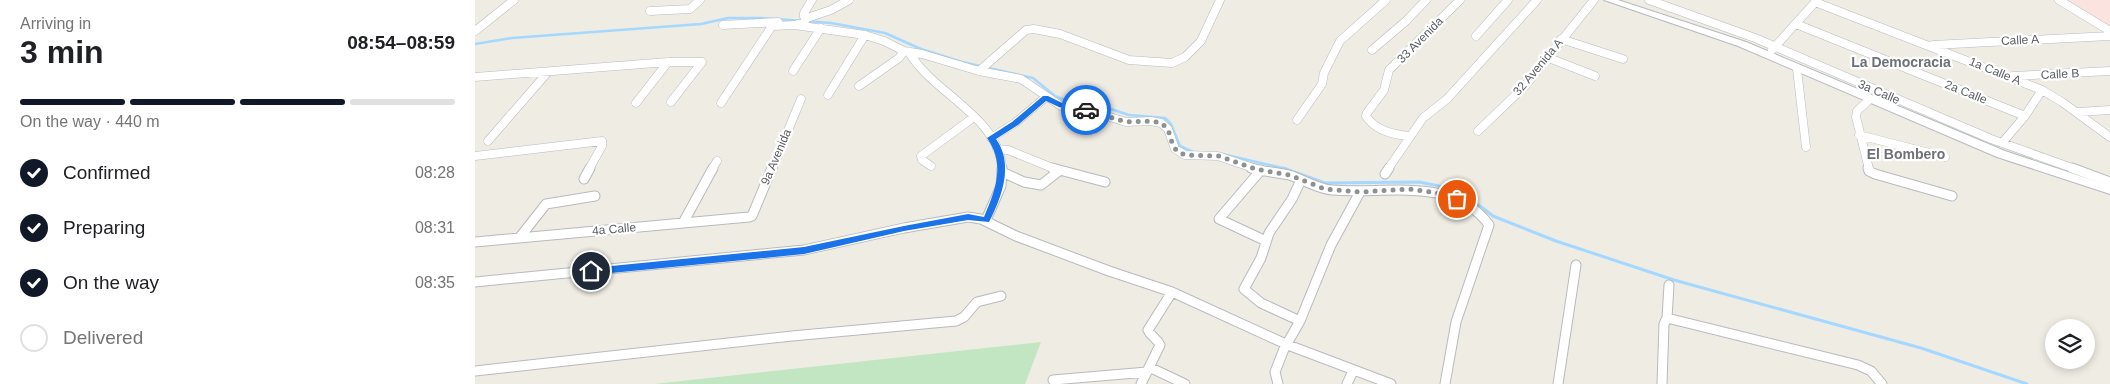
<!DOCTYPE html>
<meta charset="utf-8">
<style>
:root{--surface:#fff;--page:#f2f2f2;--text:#202124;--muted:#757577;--line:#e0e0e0;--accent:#111827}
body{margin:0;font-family:Helvetica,sans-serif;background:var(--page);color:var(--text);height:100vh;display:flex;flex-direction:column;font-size:19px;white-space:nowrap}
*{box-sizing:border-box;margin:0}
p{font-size:16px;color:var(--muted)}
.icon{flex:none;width:28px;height:28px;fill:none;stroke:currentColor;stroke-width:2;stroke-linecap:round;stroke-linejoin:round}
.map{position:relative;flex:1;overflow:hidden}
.side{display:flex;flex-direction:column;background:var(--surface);width:475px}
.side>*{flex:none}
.controls{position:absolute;left:1570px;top:319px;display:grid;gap:10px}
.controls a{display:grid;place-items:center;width:50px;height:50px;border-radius:50%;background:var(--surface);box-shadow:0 2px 8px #0003;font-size:25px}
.pin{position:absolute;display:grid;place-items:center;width:42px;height:42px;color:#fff;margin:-21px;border:2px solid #fff;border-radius:50%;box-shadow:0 1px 5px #0007}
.courier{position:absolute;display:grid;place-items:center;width:50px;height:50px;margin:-25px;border:4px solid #1a73e8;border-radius:50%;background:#fff;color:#222;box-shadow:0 1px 6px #0007}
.overview em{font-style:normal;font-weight:700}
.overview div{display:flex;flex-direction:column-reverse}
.overview{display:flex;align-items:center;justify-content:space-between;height:85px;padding:0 20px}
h1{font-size:32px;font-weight:700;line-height:38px}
.bar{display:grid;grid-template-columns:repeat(4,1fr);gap:8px 5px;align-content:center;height:60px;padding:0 20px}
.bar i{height:6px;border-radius:4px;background:var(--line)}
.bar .active{background:var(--accent)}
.bar p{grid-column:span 4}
ol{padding:0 20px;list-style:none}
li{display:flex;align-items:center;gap:15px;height:55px}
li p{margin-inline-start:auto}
li .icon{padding:5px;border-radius:50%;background:var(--accent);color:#fff;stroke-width:4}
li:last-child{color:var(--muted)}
li i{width:28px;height:28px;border:2px solid var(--line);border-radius:50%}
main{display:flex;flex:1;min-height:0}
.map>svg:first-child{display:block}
.medical{fill:#fbe3e0}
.green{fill:#c1e6c1}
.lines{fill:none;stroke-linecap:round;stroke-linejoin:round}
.stream-far1{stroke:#a4d8ff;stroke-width:2.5}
.stream{stroke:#a4d8ff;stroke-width:3}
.street-far1-casing{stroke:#b7babe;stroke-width:9}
.street-casing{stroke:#b7babe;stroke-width:11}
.secondary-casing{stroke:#b6b9be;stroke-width:2}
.street-far1{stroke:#fff;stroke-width:8}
.street{stroke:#fff;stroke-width:9}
.secondary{fill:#fff;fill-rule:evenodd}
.route{fill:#1a73e8}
.done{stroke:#8f9191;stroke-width:5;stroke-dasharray:0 9}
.labels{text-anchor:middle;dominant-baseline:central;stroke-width:4.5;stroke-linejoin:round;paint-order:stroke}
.street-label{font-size:12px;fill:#5c6065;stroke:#fff}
.neighbourhood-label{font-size:14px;font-weight:bold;fill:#6d7277;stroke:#fff}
</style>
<main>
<section class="side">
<div class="overview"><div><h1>3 min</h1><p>Arriving in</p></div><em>08:54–08:59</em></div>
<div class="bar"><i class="active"></i><i class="active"></i><i class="active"></i><i></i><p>On the way · 440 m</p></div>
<ol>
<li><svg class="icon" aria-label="check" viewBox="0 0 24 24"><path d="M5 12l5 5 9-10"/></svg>Confirmed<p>08:28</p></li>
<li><svg class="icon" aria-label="check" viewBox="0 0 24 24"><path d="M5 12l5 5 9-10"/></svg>Preparing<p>08:31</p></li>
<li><svg class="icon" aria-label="check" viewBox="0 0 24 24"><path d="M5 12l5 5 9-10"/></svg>On the way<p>08:35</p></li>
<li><i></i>Delivered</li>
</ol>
</section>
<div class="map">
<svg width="1635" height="384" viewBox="0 0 1635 384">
<rect width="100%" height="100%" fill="#efece4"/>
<!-- medical -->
<path class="medical" d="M1589,0H1635V28Z"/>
<!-- green -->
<path class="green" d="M566,342L550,384H179Z"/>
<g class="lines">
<!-- stream-far1 -->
<path class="stream-far1" d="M0,44L37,38L226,24L253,18H286L356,23L410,33L446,49L487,62L558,78L580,96L590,100L618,103L654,115L690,118L696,124L705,146L718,152
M747,154L812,169"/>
<!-- stream -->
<path class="stream" d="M808,168L850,183L944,182L984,190L1018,216L1081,241L1199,280L1446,348L1552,384"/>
<defs>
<path id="street-far1" d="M1174,0L1280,38L1516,139L1600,169
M1584,0L1635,31
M1340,2L1567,90L1587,102L1635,137
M175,11L215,9L225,0
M332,18L356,10L374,0
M323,24L327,25L332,18L329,17V13L337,0
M1321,24L1550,116
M248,25L303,22
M0,31L39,0
M1001,36L1033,0
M1086,39L1148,59
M1458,45L1635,36
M897,50L931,21L951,0
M1297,50L1342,0
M434,52C457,93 525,117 527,169
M1074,58L1120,76
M1322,69L1331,147
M318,71L346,28
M504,71L551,30L559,29L585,34L654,60L697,63L710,57L726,41L745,0
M1538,76L1635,71
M0,77L193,62H227L196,102
M384,86L424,58L429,51
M353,95L390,35
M161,103L193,62
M246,103L297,26L320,25L390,35L409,41L429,51L447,54L504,71L546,79L586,106L619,112L651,122L676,121L686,123L693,129L700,149L710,155L743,156L781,169
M1602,112L1635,110
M822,120L847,84L849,73L865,41L911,0
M1003,131L1050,86L1119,0
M1384,135L1470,157
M935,136C919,135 900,130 891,116L892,113L909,90L914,70L985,0
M516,138L540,123L571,97
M13,141L73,72
M1527,143L1550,116L1567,90
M522,149L533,150L580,169
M0,156L127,141V146L114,169
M456,166L447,160L446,156L499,117
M237,169L242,161
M297,169L326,99
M913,169L948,118L972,99L1062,0
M1394,169L1381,117L1382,111L1395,99"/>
<path id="street" d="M577,168L630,182
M776,168C789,172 802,172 814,175C828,179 842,189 857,190C909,195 978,175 1014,225L981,322L970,384
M1393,168L1394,171L1400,174L1477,196
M1597,168L1635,182
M786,170L744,219L791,241
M527,172L549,182L566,185L584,171
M910,174L914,168
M109,179L115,168
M511,220L526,186L527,168
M208,223L238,168
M45,237L71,204L120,196
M0,242L274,217L277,216L297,168
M0,282L329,250L429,228L493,217L506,219L541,236L634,271L697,292L813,345L916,384
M1192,318L1383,365L1396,371L1407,384
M825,321L786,303L769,289L786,258L794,233L817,199L826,180
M674,367L710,384
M0,371L317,336L481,321L489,317L502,302L526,296
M578,380L672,372
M666,384L685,345C682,338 676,337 673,330L697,292
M803,384L800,372L809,349L825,321L856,245L885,192
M872,384L878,371
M1083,384L1101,265
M1187,384L1189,324L1192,318L1194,285"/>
<path id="secondary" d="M1129,0H1143L1271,42L1530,151L1635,186V194L1522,157L1263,46Z"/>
</defs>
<!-- street-far1 casing -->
<use href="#street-far1" class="street-far1-casing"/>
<!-- street casing -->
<use href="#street" class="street-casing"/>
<!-- secondary casing -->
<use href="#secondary" class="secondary-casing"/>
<!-- street-far1 -->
<use href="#street-far1" class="street-far1"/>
<!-- street -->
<use href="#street" class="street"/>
<!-- secondary -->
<use href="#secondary" class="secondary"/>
</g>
<!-- route -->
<path class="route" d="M568,96H573L589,104L614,110L611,112L584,107L571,101L543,125L521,139C539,164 527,197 514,222L493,220L429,231L329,254L116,275L111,271L116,268L329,247L429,226L493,214L509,217C520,191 531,165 512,138L537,122Z"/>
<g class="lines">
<!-- done -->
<path class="done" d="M611,110L651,122L676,121L686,123L693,129L698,146L703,152L710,155L744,156L780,169L814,175L850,189L885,192L935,189L968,194L982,199"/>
</g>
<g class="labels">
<!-- street labels -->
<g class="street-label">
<text transform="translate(945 40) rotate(-45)">33 Avenida</text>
<text transform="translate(1545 40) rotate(-3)">Calle A</text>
<text transform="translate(1063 67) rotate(-50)">32 Avenida A</text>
<text transform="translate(1520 71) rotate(22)">1a Calle A</text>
<text transform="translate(1585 74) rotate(-3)">Calle B</text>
<text transform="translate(1404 92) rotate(23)">3a Calle</text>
<text transform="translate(1491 92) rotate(22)">2a Calle</text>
<text transform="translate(301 157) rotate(-67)">9a Avenida</text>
<text transform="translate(139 229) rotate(-5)">4a Calle</text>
</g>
<!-- neighbourhood labels -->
<g class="neighbourhood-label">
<text x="1426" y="62">La Democracia</text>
<text x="1431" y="154">El Bombero</text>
</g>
</g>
</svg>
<div class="controls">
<a><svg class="icon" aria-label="layers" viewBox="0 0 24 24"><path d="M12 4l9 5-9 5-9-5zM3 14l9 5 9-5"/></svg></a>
</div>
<div class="pin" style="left:982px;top:199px;background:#ea580c"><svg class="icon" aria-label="bag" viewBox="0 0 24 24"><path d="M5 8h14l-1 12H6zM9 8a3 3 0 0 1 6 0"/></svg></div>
<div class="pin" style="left:116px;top:271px;background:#1f2937"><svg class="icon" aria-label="home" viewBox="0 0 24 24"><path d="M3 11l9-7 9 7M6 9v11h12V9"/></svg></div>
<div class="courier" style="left:611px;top:110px"><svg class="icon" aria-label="car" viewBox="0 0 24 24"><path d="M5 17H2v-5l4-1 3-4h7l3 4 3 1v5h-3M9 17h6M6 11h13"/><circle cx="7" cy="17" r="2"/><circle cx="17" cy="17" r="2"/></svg></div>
</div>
</main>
